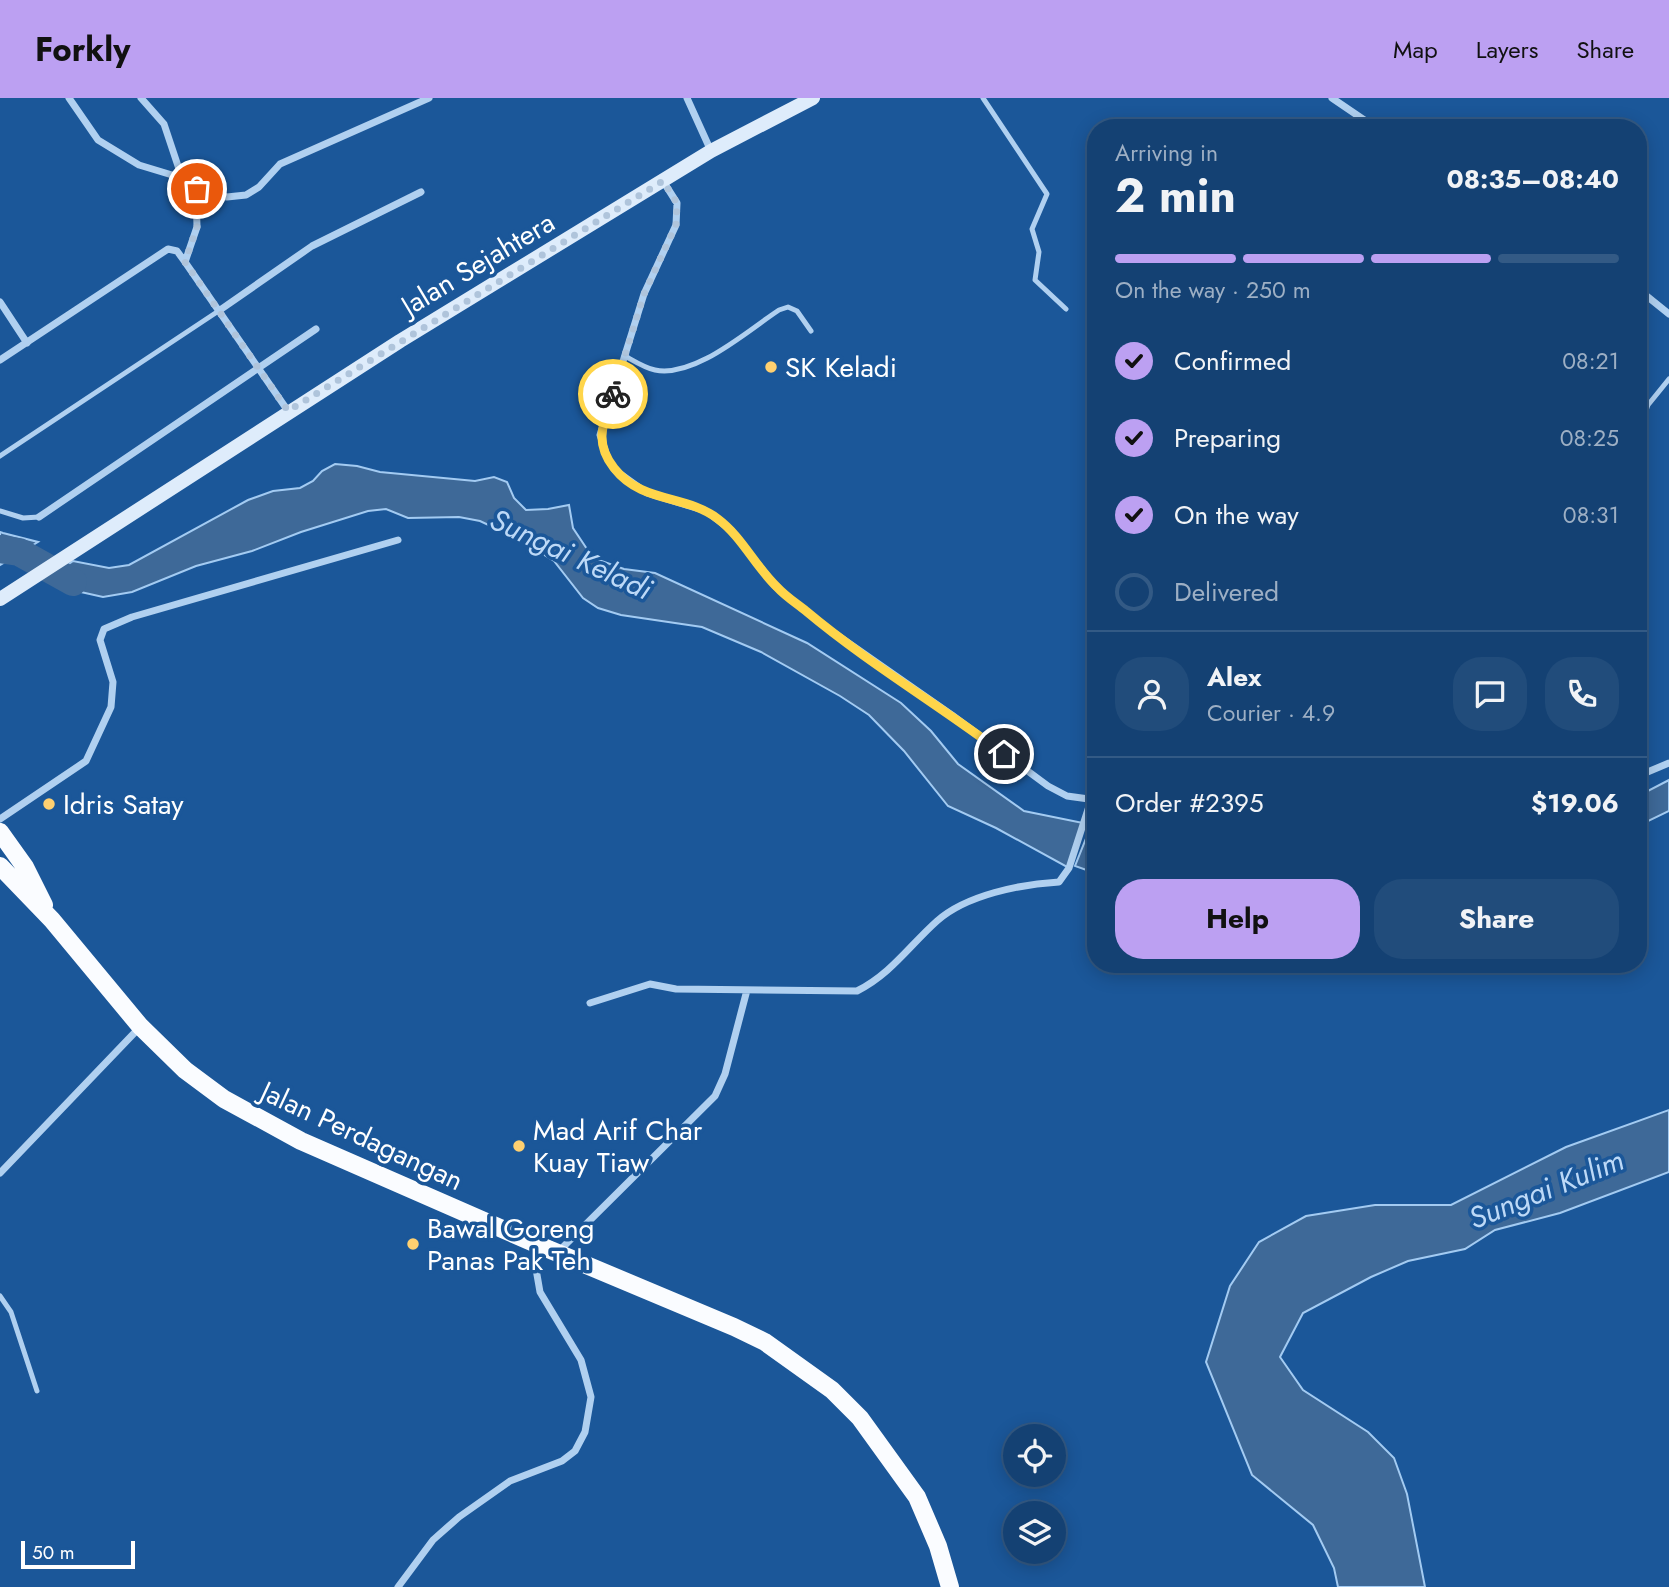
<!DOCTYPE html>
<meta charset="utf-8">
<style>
:root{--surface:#144173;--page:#214c7b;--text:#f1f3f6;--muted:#9dafc4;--line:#335a85;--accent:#bca0f2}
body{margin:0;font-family:Jost,sans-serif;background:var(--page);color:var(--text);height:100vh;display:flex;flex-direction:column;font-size:26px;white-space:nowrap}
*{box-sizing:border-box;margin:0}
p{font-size:23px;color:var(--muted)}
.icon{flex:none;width:38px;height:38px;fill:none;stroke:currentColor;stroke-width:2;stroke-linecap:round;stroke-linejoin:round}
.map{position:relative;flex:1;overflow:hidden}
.panel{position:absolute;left:1087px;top:21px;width:560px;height:854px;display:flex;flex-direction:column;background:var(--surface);border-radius:28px;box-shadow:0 4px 18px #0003,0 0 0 2px var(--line)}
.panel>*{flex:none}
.fabs{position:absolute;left:1003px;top:1326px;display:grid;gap:14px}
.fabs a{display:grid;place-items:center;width:63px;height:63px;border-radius:50%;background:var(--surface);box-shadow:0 4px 18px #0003,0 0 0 2px var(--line);font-size:35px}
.scale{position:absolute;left:21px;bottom:18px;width:114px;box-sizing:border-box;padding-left:7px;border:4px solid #fff;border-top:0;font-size:19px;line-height:24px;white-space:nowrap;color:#fff;-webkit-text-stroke:5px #1b5799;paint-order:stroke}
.pin{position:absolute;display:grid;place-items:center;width:60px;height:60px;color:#fff;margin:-30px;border:4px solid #fff;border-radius:50%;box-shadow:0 2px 7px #0007}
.courier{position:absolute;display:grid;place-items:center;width:70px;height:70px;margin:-35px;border:5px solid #ffd54a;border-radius:50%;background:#fff;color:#222;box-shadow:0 2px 9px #0007}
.overview em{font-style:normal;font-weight:700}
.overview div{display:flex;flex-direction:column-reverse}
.overview{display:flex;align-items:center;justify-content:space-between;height:119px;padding:0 28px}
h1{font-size:46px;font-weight:700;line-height:52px}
.bar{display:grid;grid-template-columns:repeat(4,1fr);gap:10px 7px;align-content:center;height:84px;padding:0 28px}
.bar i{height:9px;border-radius:5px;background:var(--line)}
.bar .current{background:var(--accent)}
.bar p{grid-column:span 4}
.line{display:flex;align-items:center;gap:18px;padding:0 28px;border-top:2px solid var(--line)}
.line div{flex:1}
.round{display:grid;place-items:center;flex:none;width:74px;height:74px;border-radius:28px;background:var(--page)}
ol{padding:0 28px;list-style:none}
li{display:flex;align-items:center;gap:21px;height:77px}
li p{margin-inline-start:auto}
li .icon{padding:7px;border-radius:50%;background:var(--accent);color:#111;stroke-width:4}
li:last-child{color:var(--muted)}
li i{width:38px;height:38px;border:4px solid var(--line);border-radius:50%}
.cta{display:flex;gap:14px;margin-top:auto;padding:14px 28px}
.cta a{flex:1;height:80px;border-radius:28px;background:var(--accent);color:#111;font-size:28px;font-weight:700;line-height:80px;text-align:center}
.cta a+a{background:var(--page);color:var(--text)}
header{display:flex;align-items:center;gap:42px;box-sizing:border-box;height:98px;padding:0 35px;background:var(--accent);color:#111}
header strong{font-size:33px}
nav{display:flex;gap:38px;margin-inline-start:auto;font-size:24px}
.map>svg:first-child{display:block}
.water{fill:#3e6998;stroke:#a3cbf2;stroke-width:2}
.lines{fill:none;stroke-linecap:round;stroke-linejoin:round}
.river{stroke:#3e6998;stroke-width:28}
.service{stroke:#b0d0f0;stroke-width:5}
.minor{stroke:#b0d0f0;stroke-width:7}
.secondary{stroke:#deecfb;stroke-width:14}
.primary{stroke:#fafcff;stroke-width:18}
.done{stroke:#afc4db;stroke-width:7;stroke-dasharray:0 12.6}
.route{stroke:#ffd54a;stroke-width:9}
.poi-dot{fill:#ffd070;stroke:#1b5799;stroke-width:2.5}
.labels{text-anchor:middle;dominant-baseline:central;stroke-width:7;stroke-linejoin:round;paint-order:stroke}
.street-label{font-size:28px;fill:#fff;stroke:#1b5799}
.poi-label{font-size:28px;fill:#fff;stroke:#1b5799;text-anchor:start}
.water-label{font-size:30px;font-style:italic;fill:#bdd9f7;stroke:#1b5799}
</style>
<header>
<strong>Forkly</strong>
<nav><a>Map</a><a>Layers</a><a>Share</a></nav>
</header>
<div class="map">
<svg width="1669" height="1489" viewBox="0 0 1669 1489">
<rect width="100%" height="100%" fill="#1b5799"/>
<!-- water -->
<path class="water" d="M335,366L357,368L380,374L475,383L494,379L507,384L514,400L526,412L548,411L569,407L573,430L593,460L624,471L655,475L807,545L901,605L931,633L958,666L1024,713L1083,725L1069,770L996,730L948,708L904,653L869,617L840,598L761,554L702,529L621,517L598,510L583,500L554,463L518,441L480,423L459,419L408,420L386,411L368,413L301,434L252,453L196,468L132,494L103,499L63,490L48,481L73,463L109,470L129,467L248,402L273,393L300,390L313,383L322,373Z
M0,434L3,435L38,444L0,467Z
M1669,682V713L1638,728V698Z
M1091,728L1095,729V775L1075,768Z
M1669,1012V1074L1560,1115L1495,1132L1465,1151L1408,1163L1371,1179L1303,1215L1280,1259L1303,1292L1368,1334L1394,1360L1407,1396L1425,1489H1338L1334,1470L1313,1427L1252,1377L1206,1264L1230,1188L1259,1144L1306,1118L1375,1107H1451L1566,1049Z"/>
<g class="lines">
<!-- river -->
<path class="river" d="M0,451L19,454L73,484"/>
<!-- service -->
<path class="service" d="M983,0L1047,96L1032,131L1039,154L1035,182L1066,211
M625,258C634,263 645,270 655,272C695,280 747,233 779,212L788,209L797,213L811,233
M1638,334L1648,307L1669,281
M0,358L220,212
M0,413L23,420L39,419
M0,1198L11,1214L37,1293"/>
<!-- minor -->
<path class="minor" d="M69,0L98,42L139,67L182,80L196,92L227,99L246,97L259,89L280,66L429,0
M141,0L164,26L182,80
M687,0L711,53
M1332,0L1376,30
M663,83L677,105L676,127L644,196L600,337L608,361L615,372L647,395L706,413L731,432L776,489L823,527L952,617L1048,688L1067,698L1096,702
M185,164L197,129L196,92
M1638,191L1669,216
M0,204L27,245
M220,212L312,148L421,94
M0,262L168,151L177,153L185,164L288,313
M39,419L316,231
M1638,678L1669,665
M0,721L86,663L111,609L113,584L100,542L104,531L132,519L398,442
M590,905L650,886L676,891L857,893C891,876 910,847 937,823C966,797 1021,786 1059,784L1069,770L1091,702
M0,1075L140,929
M558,1154L715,998L725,976L747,892
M398,1489L433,1442L459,1419L510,1383L562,1363L575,1353L585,1334L591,1299L581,1262L540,1194L536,1171L541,1150"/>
<!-- secondary -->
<path class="secondary" d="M0,501L400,243L711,53L813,0"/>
<!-- primary -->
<path class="primary" d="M0,734L25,769L44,807
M0,768L52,822L140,928L185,972L224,1001L301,1043L541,1148L734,1229L765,1244L832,1292L860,1320L917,1399L938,1448L950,1489"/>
</g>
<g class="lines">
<!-- done -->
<path class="done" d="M197,91V129L185,164L288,313L663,83L677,105L676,127L644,196L613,296"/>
<!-- route -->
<path class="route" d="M613,296C604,324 593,343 614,370C642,406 686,396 718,421C742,439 755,468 777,489C785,498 796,505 806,513C868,565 939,607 1004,656"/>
</g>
<!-- markers -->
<g class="poi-dot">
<circle cx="771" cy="269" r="7"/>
<circle cx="49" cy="706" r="7"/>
<circle cx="519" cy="1048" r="7"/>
<circle cx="413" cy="1146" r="7"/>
</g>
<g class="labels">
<!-- street labels -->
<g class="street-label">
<text transform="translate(478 166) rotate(-31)">Jalan Sejahtera</text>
<text transform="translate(362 1038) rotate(25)">Jalan Perdagangan</text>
</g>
<!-- poi labels -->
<g class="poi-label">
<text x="785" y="269">SK Keladi</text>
<text x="63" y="706">Idris Satay</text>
<text x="533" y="1032">Mad Arif Char<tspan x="533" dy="32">Kuay Tiaw</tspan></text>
<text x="427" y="1130">Bawal Goreng<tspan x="427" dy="32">Panas Pak Teh</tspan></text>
</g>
<!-- water labels -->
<g class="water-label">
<text transform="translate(571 456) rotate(25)">Sungai Keladi</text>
<text transform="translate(1546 1091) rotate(-22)">Sungai Kulim</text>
</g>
</g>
</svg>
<div class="fabs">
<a><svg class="icon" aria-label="locate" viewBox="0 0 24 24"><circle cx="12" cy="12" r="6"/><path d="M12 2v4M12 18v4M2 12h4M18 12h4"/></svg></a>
<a><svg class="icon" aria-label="layers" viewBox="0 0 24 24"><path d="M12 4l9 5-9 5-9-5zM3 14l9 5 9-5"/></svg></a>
</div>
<div class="scale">50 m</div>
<div class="pin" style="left:197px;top:91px;background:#ea580c"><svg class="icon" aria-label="bag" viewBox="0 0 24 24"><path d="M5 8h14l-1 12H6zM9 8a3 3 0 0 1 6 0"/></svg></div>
<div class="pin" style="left:1004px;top:656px;background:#1f2937"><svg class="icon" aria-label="home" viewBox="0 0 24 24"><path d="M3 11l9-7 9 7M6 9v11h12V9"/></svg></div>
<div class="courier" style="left:613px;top:296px"><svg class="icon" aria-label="bike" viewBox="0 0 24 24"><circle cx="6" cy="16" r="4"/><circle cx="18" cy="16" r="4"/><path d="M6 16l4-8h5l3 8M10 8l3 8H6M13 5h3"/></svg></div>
<section class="panel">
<div class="overview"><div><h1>2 min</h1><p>Arriving in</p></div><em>08:35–08:40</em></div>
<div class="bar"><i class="current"></i><i class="current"></i><i class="current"></i><i></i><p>On the way · 250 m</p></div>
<ol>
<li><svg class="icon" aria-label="check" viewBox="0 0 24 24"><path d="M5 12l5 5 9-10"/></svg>Confirmed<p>08:21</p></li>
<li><svg class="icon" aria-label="check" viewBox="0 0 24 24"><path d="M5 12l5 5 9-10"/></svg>Preparing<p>08:25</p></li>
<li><svg class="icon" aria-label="check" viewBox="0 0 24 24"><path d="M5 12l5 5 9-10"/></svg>On the way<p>08:31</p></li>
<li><i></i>Delivered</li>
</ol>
<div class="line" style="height:126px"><a class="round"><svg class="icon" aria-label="person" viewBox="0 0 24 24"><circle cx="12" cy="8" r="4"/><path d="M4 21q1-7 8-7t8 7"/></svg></a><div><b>Alex</b><p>Courier · 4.9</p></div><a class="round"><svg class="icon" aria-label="chat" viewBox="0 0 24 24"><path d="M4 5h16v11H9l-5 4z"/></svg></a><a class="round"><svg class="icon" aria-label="phone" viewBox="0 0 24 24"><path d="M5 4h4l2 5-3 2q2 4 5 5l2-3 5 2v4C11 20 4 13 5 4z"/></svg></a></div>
<div class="line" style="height:91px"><div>Order #2395</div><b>$19.06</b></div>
<div class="cta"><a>Help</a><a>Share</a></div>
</section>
</div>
